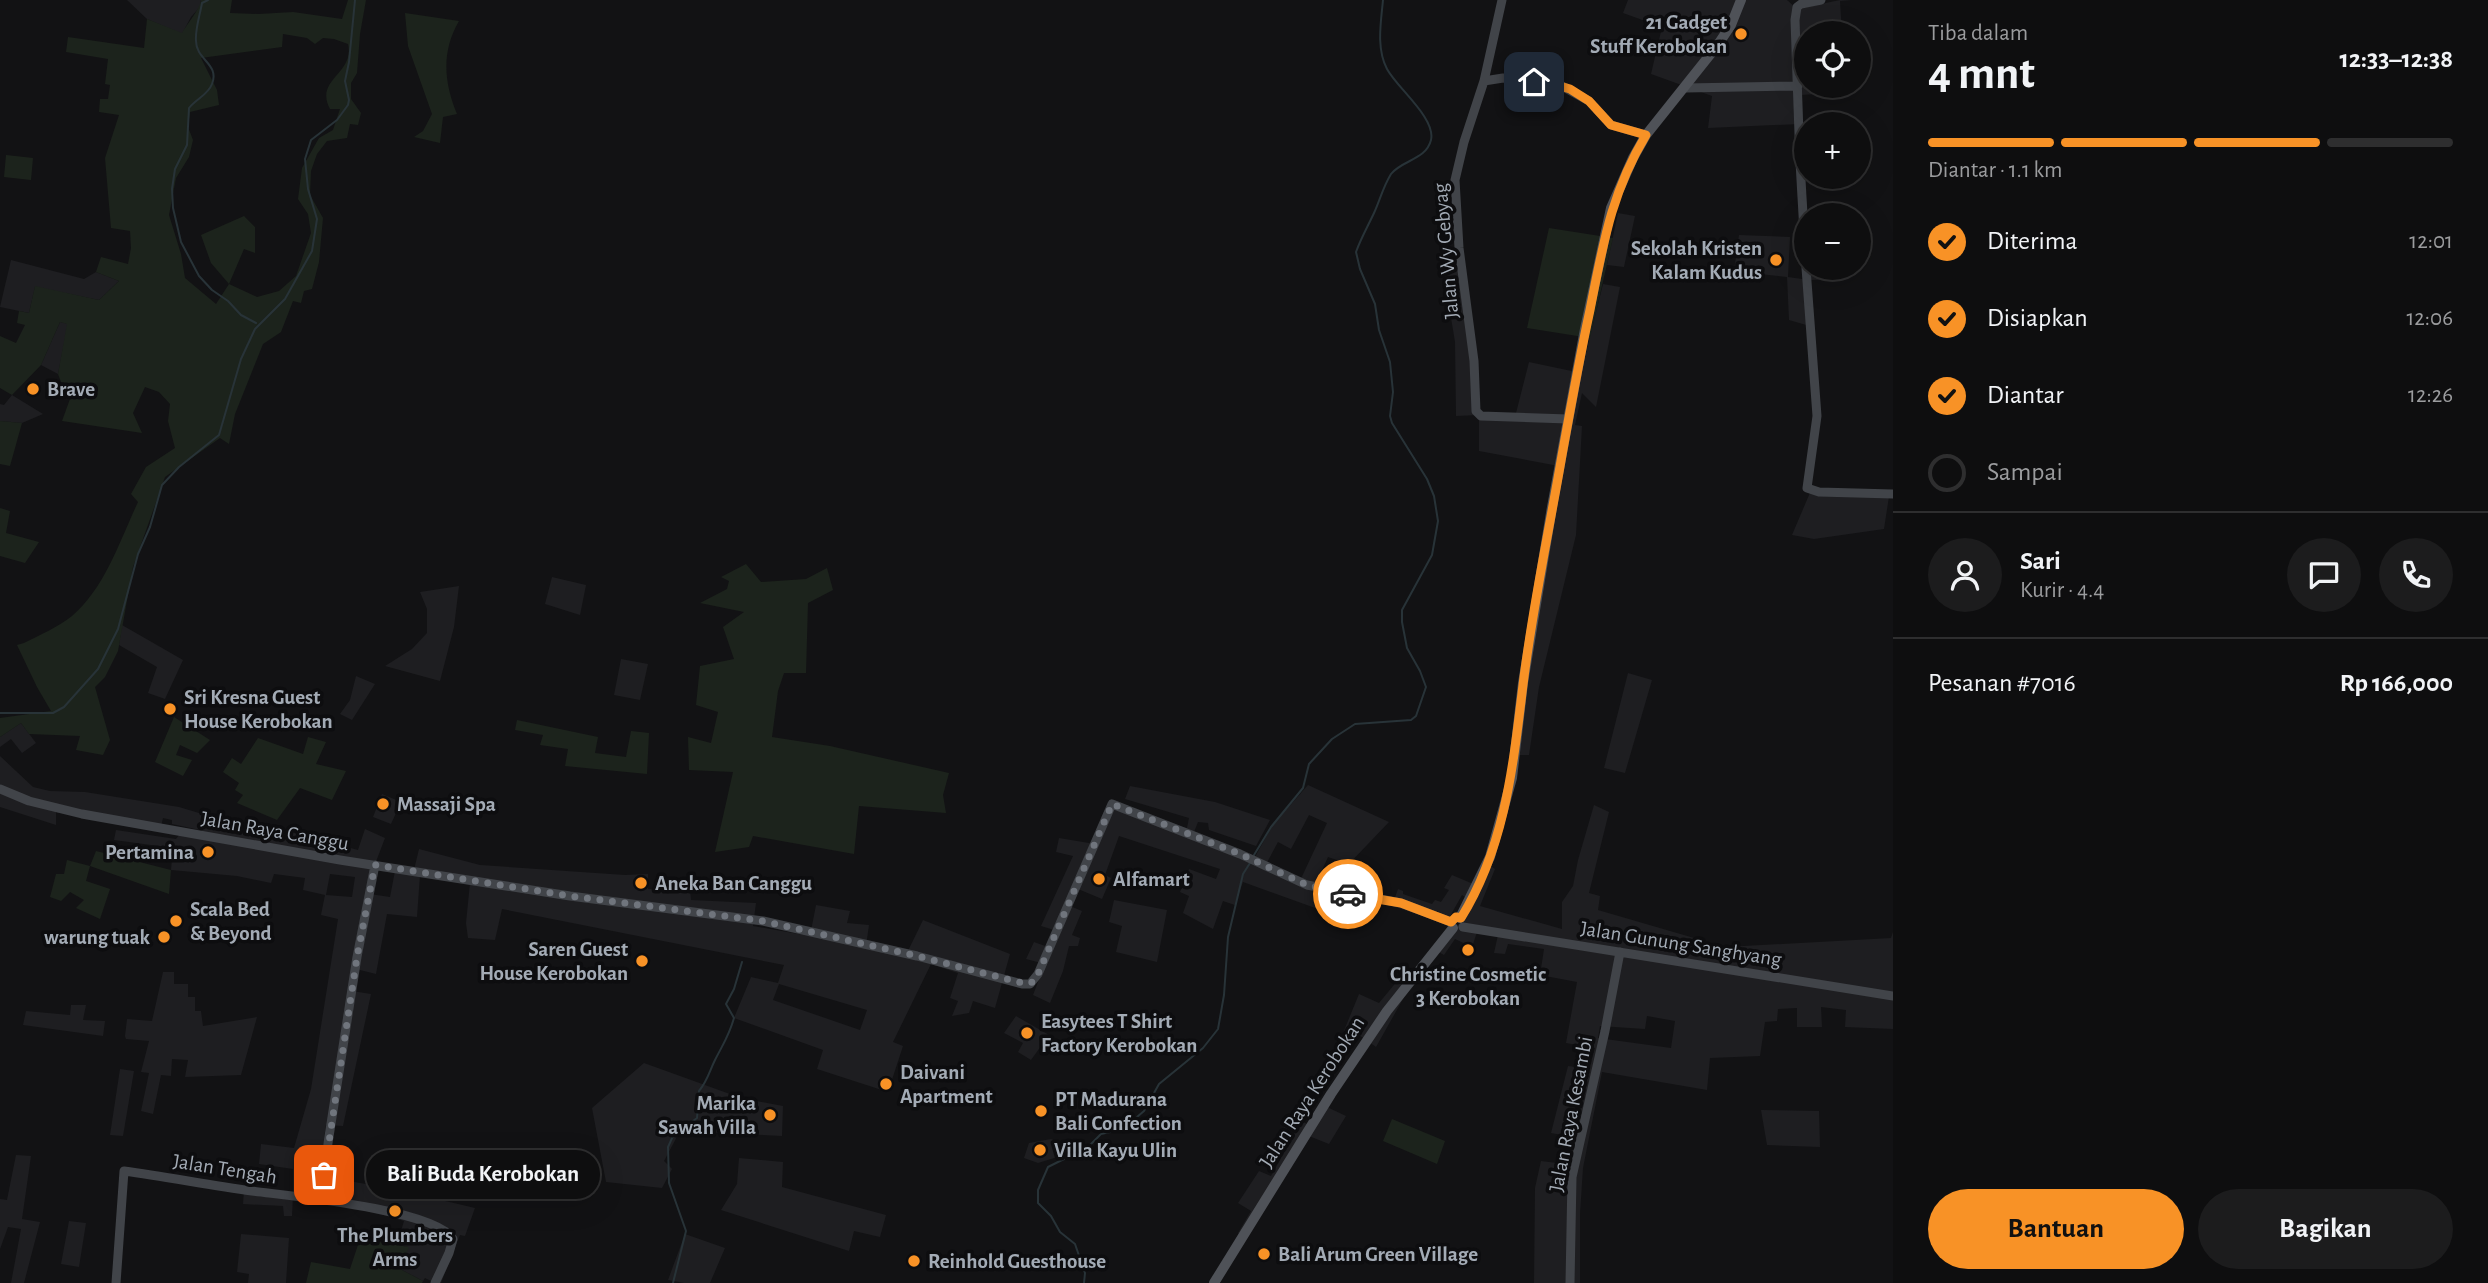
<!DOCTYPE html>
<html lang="id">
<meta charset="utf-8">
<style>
:root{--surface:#0e0e0f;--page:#1c1c1d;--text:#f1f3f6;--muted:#9b9c9e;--line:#2e2e2f;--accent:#f89226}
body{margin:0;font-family:"Alegreya Sans",sans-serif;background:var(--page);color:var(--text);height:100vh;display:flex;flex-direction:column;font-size:26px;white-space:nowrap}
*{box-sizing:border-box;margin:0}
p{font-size:23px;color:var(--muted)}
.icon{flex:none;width:38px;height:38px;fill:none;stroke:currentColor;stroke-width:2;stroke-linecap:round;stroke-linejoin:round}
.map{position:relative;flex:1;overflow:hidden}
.drawer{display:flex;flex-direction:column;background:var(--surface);width:595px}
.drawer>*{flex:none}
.tools{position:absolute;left:1794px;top:21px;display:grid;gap:14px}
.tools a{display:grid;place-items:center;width:77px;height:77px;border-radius:50%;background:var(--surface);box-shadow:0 7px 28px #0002,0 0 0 2px var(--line);font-size:35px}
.pin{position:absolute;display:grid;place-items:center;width:60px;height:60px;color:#fff;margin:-30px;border-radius:14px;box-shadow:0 4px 10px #0006}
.courier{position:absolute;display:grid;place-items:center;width:70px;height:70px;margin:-35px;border:5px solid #f89226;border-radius:50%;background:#fff;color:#222;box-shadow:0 2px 9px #0007}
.bubble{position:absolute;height:49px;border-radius:24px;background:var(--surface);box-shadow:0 7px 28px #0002,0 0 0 2px var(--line);font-size:23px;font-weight:700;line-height:49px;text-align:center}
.head em{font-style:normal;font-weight:700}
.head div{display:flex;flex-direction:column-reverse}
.head{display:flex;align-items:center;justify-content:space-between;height:119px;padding:0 35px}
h1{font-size:46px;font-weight:700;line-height:52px}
.bar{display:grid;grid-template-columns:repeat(4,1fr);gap:10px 7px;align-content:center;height:84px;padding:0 35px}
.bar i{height:9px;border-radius:5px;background:var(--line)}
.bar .selected{background:var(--accent)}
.bar p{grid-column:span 4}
.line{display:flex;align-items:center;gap:18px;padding:0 35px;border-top:2px solid var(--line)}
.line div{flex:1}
.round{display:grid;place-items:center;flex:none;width:74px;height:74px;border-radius:37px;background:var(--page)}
ol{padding:0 35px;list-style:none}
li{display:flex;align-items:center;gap:21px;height:77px}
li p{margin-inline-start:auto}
li .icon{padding:7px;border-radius:50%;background:var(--accent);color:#111;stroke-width:4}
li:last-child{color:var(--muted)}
li i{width:38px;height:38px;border:4px solid var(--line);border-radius:50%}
.cta{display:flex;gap:14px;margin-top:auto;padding:14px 35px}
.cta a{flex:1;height:80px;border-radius:42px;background:var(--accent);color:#111;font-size:28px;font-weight:700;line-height:80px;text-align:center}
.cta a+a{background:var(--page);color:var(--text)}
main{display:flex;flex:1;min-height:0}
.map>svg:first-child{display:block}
.built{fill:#1e1e21;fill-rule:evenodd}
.green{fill:#1c231c;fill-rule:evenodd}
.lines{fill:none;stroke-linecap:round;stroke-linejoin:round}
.stream{stroke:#283338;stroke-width:2}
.secondary{stroke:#414449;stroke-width:9}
.primary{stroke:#4f5258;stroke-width:10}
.done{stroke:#70757d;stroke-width:7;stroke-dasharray:0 12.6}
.route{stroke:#f89226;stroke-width:9}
.poi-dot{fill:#f89226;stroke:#0d0d0f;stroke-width:2.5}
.labels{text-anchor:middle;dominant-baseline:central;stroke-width:7;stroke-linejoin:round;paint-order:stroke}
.poi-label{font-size:21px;font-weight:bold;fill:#a3abb5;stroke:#0d0d0f;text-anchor:start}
.street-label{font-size:21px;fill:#a3abb5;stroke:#0d0d0f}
</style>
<main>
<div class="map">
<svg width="1893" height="1283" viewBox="0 0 1893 1283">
<rect width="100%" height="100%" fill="#121214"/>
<!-- built -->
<path class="built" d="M127,0H201L200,7L191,17L182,34L147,19Z
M1628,0H1787L1797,9L1840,0H1852L1840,1L1842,33H1806V37H1802L1800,66H1806V86H1833V93L1801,95L1800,124L1708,128L1712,96L1651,74L1662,27L1623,13Z
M1618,213L1635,216L1624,267L1607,265Z
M1739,235L1790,237L1788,277L1809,280V268H1846L1847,279L1810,280L1813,327L1789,320L1787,277L1734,271Z
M1460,251L1479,414L1515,417L1529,362L1581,373L1603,284L1620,287L1596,407L1582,393L1575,425L1582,426L1576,535L1539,687L1529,755H1516L1542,580L1564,467L1479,451V415L1456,416L1455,342L1442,263Z
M11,260L84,279L96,272L119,281L99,300L35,287L29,313L0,307Z
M60,322L68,324L58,374L41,365Z
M12,395L43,414L22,423L0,421V404L4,405Z
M1812,488L1890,490L1884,529L1814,539L1792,535Z
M552,577L586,585L580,615L545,604Z
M459,586L454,627L440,681L385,666L412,649L427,633V609L420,592Z
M122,625L183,660L165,699L148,693L157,667L119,645Z
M621,659L648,664L640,700L614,695Z
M1628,673L1652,680L1625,773L1604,768Z
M356,676L375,684L352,720L340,714L350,700Z
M21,723L36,743L22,753L11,739L0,747V737Z
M0,756L33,787L50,791L85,792L179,807L209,816L207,821L265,835L272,827L358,850L365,829L385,838L374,867L370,894L390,897L395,871L413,874L419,849L480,865L625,875L648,874V889L690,890L691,900L756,903L753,926L810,936L816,905L850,911L847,923L869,925L866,946L905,957L923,920L1010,954L995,1008L973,1001L969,1013L952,1016L958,1001L950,998L958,973L931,964L893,1042L903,1046L888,1092L817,1069L823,1050L734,1018L751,977L778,983L784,965L502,909L495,940L468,938L466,923L470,883L420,875L417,917L387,914L376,974L356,969L352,991L371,994L343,1126L326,1125L320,1165L345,1169L344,1180L403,1191L475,1208L465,1236L460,1235L441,1283H435L425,1278L423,1281L400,1269L408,1247L397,1244L404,1221L316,1195L293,1196L292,1216H284L283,1206L243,1204L244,1190L293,1195V1169L259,1164L261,1144L294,1148L311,1089L338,919L321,915L325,895L303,890L305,878L274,874L271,883L237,876L171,870L173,848L114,840L116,830L176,839L180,834L195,837L200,830L172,824V820L163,818L160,831L56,812V825L0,807ZM330,874L355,877L352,897L326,895ZM779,984L867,1010L860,1030L773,1000Z
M1308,785L1389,822L1345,868L1341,880L1366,885L1368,880L1376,881L1375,888L1382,889L1379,904L1343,898V918L1243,882L1235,905L1223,901L1213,929L1183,913L1189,896L1180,892L1189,869L1216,879L1220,869L1119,836L1105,875L1111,878L1102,899L1078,889L1070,906L1082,911L1072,935L1080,938L1078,946H1069L1063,971L1050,1003L1033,995L1045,964L1026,959L1034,942L1048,947L1054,930L1041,926L1073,856L1056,852L1059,838L1095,844L1107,808L1187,828L1189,818L1125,799L1130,786L1215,802L1270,820L1256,846L1209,830L1208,823L1198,822L1194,832L1255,857L1272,826ZM1309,815L1327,823L1298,885L1264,868L1278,842L1291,849ZM1328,857L1340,861L1328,895L1313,890Z
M382,794L401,802L391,824L373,817Z
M1594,805L1609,812L1589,893L1600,896L1598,910L1725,947L1891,938L1893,932V1029L1845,1027L1846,1010L1821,1007L1822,1027H1797V1008L1778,1009L1777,1021L1765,1022L1760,1056L1710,1058L1707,1090L1602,1072L1583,1168L1580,1214V1283H1534L1535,1188L1541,1161L1565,1164L1573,1137L1551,1133L1568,1066L1589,1069L1595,1048L1566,1043L1577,982L1540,975L1544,949L1508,944L1505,954L1494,953L1498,935L1477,932L1472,947L1455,939L1444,955L1433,949L1456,928L1472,902L1462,895L1449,918L1437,911L1433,919L1392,906L1398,889L1403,891V894L1432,904L1435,900L1441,902L1449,890L1444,888L1452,875L1478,886L1488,864L1495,869L1480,906L1562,929V902L1573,886L1578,860ZM1647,1016L1675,1021L1671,1048L1598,1038L1600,1026L1645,1029Z
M1114,900L1167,910L1157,962L1116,952L1122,926L1109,922Z
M163,972H174V984H188V997H195V1011H201L203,1026L257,1017L241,1075L185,1077L188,1060L172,1059L171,1076L161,1075L153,1114L141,1111L149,1073L141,1072L149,1041L126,1039L125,1036L127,1019L152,1021Z
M1403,974L1412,983L1376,1047L1359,1035L1353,1043L1343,1033L1359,994L1379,1003Z
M71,1005H86L83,1020L105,1021L103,1036L23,1025L26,1011L70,1015Z
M1016,1016L1049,1035L1031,1060L1018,1052L1023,1043L1004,1033Z
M644,1063L741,1098L783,1106L782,1136L680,1131L664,1161L672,1169L662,1188L606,1182L592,1108Z
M120,1069L134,1071L123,1136L110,1135Z
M1327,1107L1346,1116L1329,1144L1309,1136L1245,1239L1238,1233L1251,1211L1238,1203L1259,1171L1271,1176L1280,1160L1270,1153L1292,1114L1314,1129Z
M1761,1110L1819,1111L1820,1147L1767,1145Z
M1051,1139L1060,1143L1064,1155L1038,1163L1024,1158L1029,1143Z
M16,1155L31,1156L22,1219L40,1222L24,1283H11L21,1229L8,1227L0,1249V1199L7,1200Z
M739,1158L783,1162L782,1187L886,1215L880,1237L854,1231L849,1251L721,1210L737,1184Z
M69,1221L86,1223L79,1267L61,1264Z
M241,1234L289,1238L286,1283H248L249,1274L237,1272Z
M685,1234L725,1248L710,1283H684L668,1280Z"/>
<!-- green -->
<path class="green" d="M201,0H232L230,13L259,14L293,12L342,19L348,0H366L360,34L357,73L351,83V99L361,113L358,125L350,124L347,138L327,141L317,154L311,171L310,195L323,218L319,262L312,289L304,291L301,303L293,301L281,332L263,344L235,414L229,444L220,438L165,477L133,567L118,651L105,677L95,687L110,740L103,755L76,750L80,736L29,734L21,723L0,737V718L51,711L37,687L17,645L24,643C40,635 58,627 72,616C105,588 120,540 138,502L131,494L146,467L175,448L168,421L170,404L159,392L145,387L133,413L142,433L62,421L75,385L61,382L58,374L67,324L60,322L41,365L12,395L0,388V336L16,343L25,325L17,323L19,311L29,313L35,286L99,300L119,281L96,272L101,257L128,264L131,248L130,231L111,228L105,158L119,115L99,112L100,99H108L110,85L105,84L108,59L66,52L68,37L144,48L147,19L182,33C187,24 200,9 201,0ZM283,34L307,38L315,44L323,38L334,39L348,44C355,74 314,79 330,109H340L333,130L319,138L302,168L298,199L308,214L311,233L296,276L279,291L257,297L229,284L244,249L255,253V227L244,216L201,235L211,263L229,284L216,304L185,278L181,254L169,215L176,178L189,157L193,140L188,127L190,112L219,105L217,90L201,58L282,47Z
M405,13L459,21C441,52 444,82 457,114L443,117L440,143L414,137L423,131L432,114L408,46Z
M6,155L33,158L31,180L4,177Z
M1549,228L1613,238L1590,338L1527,328Z
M0,421L22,423L10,466L0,464Z
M0,508L10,511L6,533L39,542L25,563L0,556Z
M746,564L761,582L806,579L827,568L833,590L808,603L806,673H784L778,691L772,737L830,746L949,773L943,795L946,813L859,806L854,854L753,836L749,847L715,852L733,772L689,770L688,737L711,743L718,712L696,705L700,666L734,659L723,627L744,612L700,603L727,589L729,581L721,577Z
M174,717L210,740L197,753L180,745L176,755L192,760L183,776L155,762Z
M517,720L598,737L595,753L626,757L631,731L649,733L647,774L565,766L568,749L540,745L543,735L515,730Z
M308,737L326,742L316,764L346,771L332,800L300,788L277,820L237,803L243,795L235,790L239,783L223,772L232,758L241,764L258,738L303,754Z
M96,851L171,870L169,894L90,866L86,881L110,889L100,919L76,908L84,900L70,892L61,901L50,897L56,874H64L67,860L90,866Z
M1392,1119L1445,1141L1437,1164L1383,1141Z
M360,1239L409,1247L400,1269L423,1281L422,1283H306L311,1262L350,1269Z"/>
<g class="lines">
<!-- stream -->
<path class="stream" d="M208,0L202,3C200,15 195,29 196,41C196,60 220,64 212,84C208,95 196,99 189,108L187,145L175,169L172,189L173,208L181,242L199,276L212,290L228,301L241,315L256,323
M0,713H53L64,707L98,669L118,629L138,554L150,527L162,485L179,467L219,435L241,359L255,329L285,299L312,251L317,219L308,189L305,159L311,140L337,120L348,105L349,100L345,81L349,62L355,0
M1254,855L1271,827L1303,788L1309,764L1332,739L1355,724L1411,720L1416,716L1426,687L1420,671L1407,648L1402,622V610L1432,555L1438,521L1434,496L1427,479L1392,423L1390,416L1393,392L1390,362L1379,330L1375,304L1360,269L1356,252C1361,238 1368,226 1374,213C1380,200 1383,187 1391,174C1402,160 1426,160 1431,140C1436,118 1397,88 1387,69C1376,48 1381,22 1383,0
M673,1283L686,1231L669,1183L668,1147L673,1136L697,1118L699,1091C708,1080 709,1072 715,1060C723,1044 729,1036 734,1018L726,1004L734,989L742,962
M1084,1283L1085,1273L1075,1244L1060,1232L1051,1216L1038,1203V1190L1048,1167L1088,1147L1101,1134L1119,1130L1130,1123L1144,1111L1159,1084L1203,1048L1218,1029L1224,995L1228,937L1243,874L1250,863"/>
<!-- secondary -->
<path class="secondary" d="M1502,0L1484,81L1464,142L1455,180L1459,248L1474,361L1476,411L1481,416L1568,419
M1484,81L1503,78L1562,86L1589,101L1611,125L1646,135
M1686,88L1798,86
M1806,267L1800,162L1795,20L1797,7L1801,4L1821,0
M1806,268L1817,416L1807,488L1819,492L1893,494
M0,789L29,801L82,814L340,860L570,896L763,921L917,956L1022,984H1030L1038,974L1112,804L1240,854L1307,885L1401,903L1451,922
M1463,927L1893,996
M322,1198L328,1143L357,957L375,865
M116,1283L124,1171C167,1177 209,1185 252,1191C289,1196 434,1209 453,1239L449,1253L435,1283
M1570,1283L1572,1177L1605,1031L1620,952"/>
<!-- primary -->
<path class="primary" d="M1460,918L1490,857L1512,778L1523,683L1552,507L1585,329L1611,208L1633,158L1646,135L1717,46L1731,25L1741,0
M1214,1283L1331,1094L1387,1011L1453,928"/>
</g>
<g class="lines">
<!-- done -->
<path class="done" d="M324,1175L357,957L375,865L570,896L763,921L917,956L1026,984L1033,982L1038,974L1112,804L1240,854L1307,885L1348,894"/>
<!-- route -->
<path class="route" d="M1348,894L1401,903L1451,922L1456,917L1461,918C1505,847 1513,766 1523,685C1532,610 1548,536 1561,461C1570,411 1579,360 1590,310C1603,245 1611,193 1646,135L1611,125L1589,101L1570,89L1553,84L1534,82"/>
</g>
<!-- markers -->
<g class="poi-dot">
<circle cx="1741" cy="34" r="7"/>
<circle cx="1776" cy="260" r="7"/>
<circle cx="33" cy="389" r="7"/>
<circle cx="170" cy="709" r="7"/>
<circle cx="383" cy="804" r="7"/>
<circle cx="208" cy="852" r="7"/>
<circle cx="1099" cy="879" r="7"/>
<circle cx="641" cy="883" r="7"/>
<circle cx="176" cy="921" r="7"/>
<circle cx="164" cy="937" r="7"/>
<circle cx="1468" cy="950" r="7"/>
<circle cx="642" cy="961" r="7"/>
<circle cx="1027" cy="1033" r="7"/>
<circle cx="886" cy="1084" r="7"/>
<circle cx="1041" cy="1111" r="7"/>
<circle cx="770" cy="1115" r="7"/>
<circle cx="1040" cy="1150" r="7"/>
<circle cx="395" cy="1211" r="7"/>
<circle cx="1264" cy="1254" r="7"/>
<circle cx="914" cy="1261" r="7"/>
</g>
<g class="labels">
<!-- poi labels -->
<g class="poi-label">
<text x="1727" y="22" text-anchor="end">21 Gadget<tspan x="1727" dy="24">Stuff Kerobokan</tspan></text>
<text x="1762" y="248" text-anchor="end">Sekolah Kristen<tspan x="1762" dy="24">Kalam Kudus</tspan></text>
<text x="47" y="389">Brave</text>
<text x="184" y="697">Sri Kresna Guest<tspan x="184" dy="24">House Kerobokan</tspan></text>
<text x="397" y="804">Massaji Spa</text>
<text x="194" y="852" text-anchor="end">Pertamina</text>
<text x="1113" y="879">Alfamart</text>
<text x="655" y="883">Aneka Ban Canggu</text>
<text x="190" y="909">Scala Bed<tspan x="190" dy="24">&amp; Beyond</tspan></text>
<text x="150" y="937" text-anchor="end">warung tuak</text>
<text x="628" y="949" text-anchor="end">Saren Guest<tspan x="628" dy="24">House Kerobokan</tspan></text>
<text x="1468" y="974" text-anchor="middle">Christine Cosmetic<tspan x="1468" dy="24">3 Kerobokan</tspan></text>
<text x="1041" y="1021">Easytees T Shirt<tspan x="1041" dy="24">Factory Kerobokan</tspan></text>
<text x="900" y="1072">Daivani<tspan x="900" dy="24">Apartment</tspan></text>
<text x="1055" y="1099">PT Madurana<tspan x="1055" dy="24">Bali Confection</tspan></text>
<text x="756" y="1103" text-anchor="end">Marika<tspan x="756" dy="24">Sawah Villa</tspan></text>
<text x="1054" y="1150">Villa Kayu Ulin</text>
<text x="395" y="1235" text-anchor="middle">The Plumbers<tspan x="395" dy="24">Arms</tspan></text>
<text x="1278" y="1254">Bali Arum Green Village</text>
<text x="928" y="1261">Reinhold Guesthouse</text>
</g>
<!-- street labels -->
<g class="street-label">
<text transform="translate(1446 251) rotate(-95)">Jalan Wy Gebyag</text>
<text transform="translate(275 831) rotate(10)">Jalan Raya Canggu</text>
<text transform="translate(1681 944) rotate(9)">Jalan Gunung Sanghyang</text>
<text transform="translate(1312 1092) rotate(-57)">Jalan Raya Kerobokan</text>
<text transform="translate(1571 1114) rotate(-79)">Jalan Raya Kesambi</text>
<text transform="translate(225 1169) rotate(9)">Jalan Tengah</text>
</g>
</g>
</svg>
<div class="tools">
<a><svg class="icon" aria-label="locate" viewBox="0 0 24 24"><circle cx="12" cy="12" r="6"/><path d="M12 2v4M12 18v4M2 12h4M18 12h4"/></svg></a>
<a>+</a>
<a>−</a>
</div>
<div class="pin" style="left:324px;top:1175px;background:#ea580c"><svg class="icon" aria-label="bag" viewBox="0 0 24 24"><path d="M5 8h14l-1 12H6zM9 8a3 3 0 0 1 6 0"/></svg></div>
<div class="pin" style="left:1534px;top:82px;background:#1f2937"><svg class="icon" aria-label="home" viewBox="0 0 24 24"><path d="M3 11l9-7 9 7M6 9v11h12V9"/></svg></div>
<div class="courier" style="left:1348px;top:894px"><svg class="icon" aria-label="car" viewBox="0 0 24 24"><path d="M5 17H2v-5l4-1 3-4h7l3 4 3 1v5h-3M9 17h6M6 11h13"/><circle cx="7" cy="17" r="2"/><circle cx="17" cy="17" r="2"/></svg></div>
<div class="bubble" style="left:366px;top:1150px;width:234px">Bali Buda Kerobokan</div>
</div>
<section class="drawer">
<div class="head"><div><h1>4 mnt</h1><p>Tiba dalam</p></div><em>12:33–12:38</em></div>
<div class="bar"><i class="selected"></i><i class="selected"></i><i class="selected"></i><i></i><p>Diantar · 1.1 km</p></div>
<ol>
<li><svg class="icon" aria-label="check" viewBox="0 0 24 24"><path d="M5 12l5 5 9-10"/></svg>Diterima<p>12:01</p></li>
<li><svg class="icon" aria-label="check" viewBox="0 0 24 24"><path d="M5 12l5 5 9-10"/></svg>Disiapkan<p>12:06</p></li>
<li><svg class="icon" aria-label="check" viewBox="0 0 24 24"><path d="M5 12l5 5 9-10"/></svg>Diantar<p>12:26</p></li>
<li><i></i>Sampai</li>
</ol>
<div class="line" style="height:126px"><a class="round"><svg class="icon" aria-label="person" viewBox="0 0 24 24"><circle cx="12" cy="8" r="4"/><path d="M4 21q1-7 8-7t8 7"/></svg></a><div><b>Sari</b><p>Kurir · 4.4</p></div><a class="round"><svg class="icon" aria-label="chat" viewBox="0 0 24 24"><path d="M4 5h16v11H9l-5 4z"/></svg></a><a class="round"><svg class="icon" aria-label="phone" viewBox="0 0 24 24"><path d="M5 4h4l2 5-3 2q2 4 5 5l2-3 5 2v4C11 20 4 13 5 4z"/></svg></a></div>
<div class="line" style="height:91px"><div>Pesanan #7016</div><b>Rp 166,000</b></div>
<div class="cta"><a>Bantuan</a><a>Bagikan</a></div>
</section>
</main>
